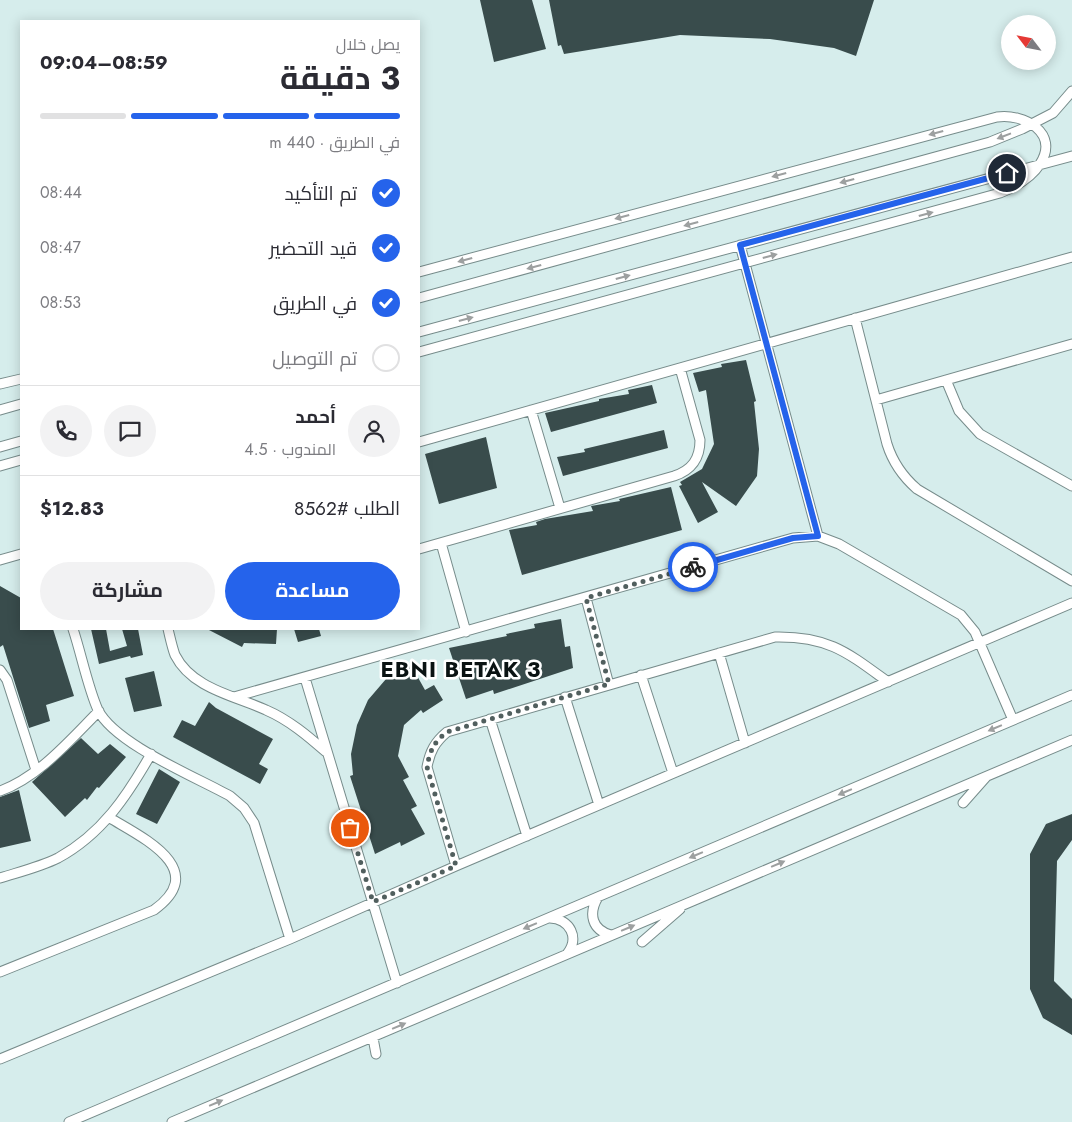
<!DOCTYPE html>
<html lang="ar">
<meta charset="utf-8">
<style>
:root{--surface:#fff;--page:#f2f2f3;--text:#2b2b33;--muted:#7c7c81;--line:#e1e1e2;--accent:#2563eb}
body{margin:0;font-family:Jost,Cairo,sans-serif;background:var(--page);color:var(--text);direction:rtl;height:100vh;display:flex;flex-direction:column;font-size:19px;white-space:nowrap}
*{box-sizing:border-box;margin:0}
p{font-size:16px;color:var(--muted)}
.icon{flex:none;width:28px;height:28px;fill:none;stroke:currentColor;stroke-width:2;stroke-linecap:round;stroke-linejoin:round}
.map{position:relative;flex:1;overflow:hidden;direction:ltr}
.details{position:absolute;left:20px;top:20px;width:400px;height:610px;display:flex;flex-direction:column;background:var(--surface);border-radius:0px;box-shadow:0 2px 12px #0003;direction:rtl}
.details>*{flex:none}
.needle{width:32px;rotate:302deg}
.controls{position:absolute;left:1001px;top:15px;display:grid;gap:10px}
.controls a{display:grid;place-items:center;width:55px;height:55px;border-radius:50%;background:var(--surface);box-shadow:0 2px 12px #0003;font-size:25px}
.pin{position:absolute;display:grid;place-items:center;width:42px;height:42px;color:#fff;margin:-21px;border:2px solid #fff;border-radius:50%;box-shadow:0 1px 5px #0007}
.courier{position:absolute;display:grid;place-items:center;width:50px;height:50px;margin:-25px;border:4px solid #2563eb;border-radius:50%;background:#fff;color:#222;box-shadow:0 1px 6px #0007}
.overview em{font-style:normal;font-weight:700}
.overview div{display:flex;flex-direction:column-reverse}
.overview{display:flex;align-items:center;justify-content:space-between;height:85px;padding:0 20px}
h1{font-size:32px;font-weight:700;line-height:38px}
.bar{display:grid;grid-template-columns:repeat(4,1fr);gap:8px 5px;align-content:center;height:60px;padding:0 20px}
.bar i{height:6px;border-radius:4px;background:var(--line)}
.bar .active{background:var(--accent)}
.bar p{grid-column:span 4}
.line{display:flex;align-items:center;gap:12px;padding:0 20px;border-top:1px solid var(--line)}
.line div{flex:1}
.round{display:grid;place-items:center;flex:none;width:52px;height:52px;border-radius:26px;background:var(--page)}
ol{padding:0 20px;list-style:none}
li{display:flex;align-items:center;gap:15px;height:55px}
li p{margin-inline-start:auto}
li .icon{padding:5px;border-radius:50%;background:var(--accent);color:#fff;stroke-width:4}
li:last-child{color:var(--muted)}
li i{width:28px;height:28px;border:2px solid var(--line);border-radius:50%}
.button{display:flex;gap:10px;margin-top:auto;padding:10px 20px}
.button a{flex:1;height:58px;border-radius:30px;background:var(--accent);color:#fff;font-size:20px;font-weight:700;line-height:58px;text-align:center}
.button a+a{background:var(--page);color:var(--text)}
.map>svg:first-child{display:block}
.building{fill:#394c4c}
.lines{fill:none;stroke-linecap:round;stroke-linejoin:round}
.minor-casing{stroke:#778c8b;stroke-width:11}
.minor{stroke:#fff;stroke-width:9}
.oneway{fill:#9da0a0}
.done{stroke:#515f5e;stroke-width:5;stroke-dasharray:0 9}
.route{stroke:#2563eb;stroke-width:6}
.labels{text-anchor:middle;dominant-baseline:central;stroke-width:5;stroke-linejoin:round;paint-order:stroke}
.district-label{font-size:22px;font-weight:bold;letter-spacing:1px;fill:#0a1212;stroke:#fff}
</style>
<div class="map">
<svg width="1072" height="1122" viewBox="0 0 1072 1122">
<rect width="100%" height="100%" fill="#d6edec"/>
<!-- building -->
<path class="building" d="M480,0H532L546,49L494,62Z
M549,0H874L856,56L834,48L770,39L680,35L564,54L561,45L558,46Z
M746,360L756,401L754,402L759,449L757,476L736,506L702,482L718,512L698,523L679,486L682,485L680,482L702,469L714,444L706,390L699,392L693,373L722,367L721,364Z
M652,385L657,403L551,432L545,413L599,401V399L629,394L628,390Z
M664,430L668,448L563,476L557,457L585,452L584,449Z
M486,437L497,488L439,504L425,454Z
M671,487L682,530L522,575L509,530L537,525L536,522L545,519L593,511L591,506L620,501L619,499Z
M0,586L21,598V629H53L74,696L46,705L50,721L29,728L3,645L0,647Z
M561,619L565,647L570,646L573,668L494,694L493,690L466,699L449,648L507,636L506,634L535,628L534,624Z
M91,629H106L110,651L127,646L122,629H138L143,655L131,658L130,656L99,664Z
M207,629H277L276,644L244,643L242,647Z
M294,629H319L321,636L298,642Z
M411,665L425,690L434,685L443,700L423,713L421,710L404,725L398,756L409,777L403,780L417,806L411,809L425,834L401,846L400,842L375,854L350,776L353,775L351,754L357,725L368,700L386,679Z
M154,671L162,706L134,712L125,678Z
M209,702L216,708L273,739L259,764L268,769L260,784L173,737L182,720L195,726Z
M81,738L98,754L110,744L126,757L99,788L97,787L87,800L85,798L65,817L32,782Z
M159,769L180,782L157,824L136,814Z
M19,790L31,841L0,848V797Z
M1072,814V840L1057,861L1054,981L1072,999V1035L1043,1018L1030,989V854L1046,824Z"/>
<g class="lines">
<defs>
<path id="minor" d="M740,245L818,536
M419,272L997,117C1024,113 1060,133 1040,164C1031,178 1015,187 1000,193L419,352
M419,298L990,142L1022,129L1053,113L1072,91
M855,318L887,444C893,463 902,476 917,489L1072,581
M419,332L1072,156
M946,380L959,411L980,434L1072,486
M0,384L21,379
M876,400L1072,344
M0,410L21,404
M531,410L560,508
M419,442L1072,257
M0,447L21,441
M0,466L21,460
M441,543L466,632
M419,549L674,476C692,470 700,459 700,440L680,368
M0,560L21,554
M586,598L609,685
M73,629C81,653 88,688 98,710C115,744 196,777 230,796L244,808L254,823L290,939
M168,629C170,637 172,647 175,655C192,689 236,696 266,710C289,720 308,736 326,752
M719,653L745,743
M0,670L7,680L36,770
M641,675L673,773
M305,678L397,983
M234,697L793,538L818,536L839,544L961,615L975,632L1013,720
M565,697L599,805
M490,719L527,836
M0,791C39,777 70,740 99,711
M963,803L986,777
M456,866L427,767C430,751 435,742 447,732L775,637C828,636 847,652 888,682
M0,878C19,872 40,867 58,858C102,834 127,796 151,754
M598,897C588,914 592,930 611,935
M550,918C570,919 580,938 567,954
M642,942L680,909
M0,972L154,910C211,869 141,837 110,818
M373,1038L376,1054
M0,1059L290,939L456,866L1072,603
M69,1122L1072,695
M172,1122L1072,740"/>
</defs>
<!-- minor casing -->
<use href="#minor" class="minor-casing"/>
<!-- minor -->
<use href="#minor" class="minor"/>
</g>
<!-- one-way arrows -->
<defs><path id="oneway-solid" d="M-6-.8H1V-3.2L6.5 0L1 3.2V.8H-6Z" transform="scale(1.25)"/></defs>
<g class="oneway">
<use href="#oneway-solid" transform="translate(936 133) rotate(165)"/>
<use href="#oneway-solid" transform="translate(1004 136) rotate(159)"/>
<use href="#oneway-solid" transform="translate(779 175) rotate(165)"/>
<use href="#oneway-solid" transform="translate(847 181) rotate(165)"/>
<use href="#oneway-solid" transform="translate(926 214) rotate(-15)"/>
<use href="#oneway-solid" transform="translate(622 217) rotate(165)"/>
<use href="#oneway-solid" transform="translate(691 224) rotate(165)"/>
<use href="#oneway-solid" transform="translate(770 256) rotate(-15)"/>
<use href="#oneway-solid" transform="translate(465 260) rotate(165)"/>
<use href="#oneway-solid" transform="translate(534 267) rotate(165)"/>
<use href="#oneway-solid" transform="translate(623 277) rotate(-15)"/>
<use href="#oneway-solid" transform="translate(466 319) rotate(-15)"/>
<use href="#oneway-solid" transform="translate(995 728) rotate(157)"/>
<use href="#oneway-solid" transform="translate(845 792) rotate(157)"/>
<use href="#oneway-solid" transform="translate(696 855) rotate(157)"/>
<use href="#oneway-solid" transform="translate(778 864) rotate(-23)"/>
<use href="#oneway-solid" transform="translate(530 926) rotate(157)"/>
<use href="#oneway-solid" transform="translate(628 928) rotate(-23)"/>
<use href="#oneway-solid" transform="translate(399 1026) rotate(-23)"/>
<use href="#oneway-solid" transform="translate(216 1103) rotate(-23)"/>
</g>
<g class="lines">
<!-- done -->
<path class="done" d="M350,828L373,902L456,866L427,767C430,750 434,742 447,732L609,684L586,598L693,567"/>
<!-- route -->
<path class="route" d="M693,567L793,538L818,536L740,245L1007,173"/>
</g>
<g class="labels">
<!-- district labels -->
<g class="district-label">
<text x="461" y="669">EBNI BETAK 3</text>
</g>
</g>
</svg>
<div class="controls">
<a><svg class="needle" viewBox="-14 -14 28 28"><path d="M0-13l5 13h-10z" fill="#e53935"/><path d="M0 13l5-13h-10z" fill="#7c7c81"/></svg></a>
</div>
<div class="pin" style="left:350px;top:828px;background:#ea580c"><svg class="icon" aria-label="bag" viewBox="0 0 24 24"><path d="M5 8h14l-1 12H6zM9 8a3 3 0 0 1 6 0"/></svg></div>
<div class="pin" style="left:1007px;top:173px;background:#1f2937"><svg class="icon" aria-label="home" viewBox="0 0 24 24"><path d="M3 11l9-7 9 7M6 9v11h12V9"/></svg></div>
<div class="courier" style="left:693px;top:567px"><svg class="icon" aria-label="bike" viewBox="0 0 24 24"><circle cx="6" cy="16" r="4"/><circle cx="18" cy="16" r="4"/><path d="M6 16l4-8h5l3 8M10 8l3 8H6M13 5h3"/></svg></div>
<section class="details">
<div class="overview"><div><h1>3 دقيقة</h1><p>يصل خلال</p></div><em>08:59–09:04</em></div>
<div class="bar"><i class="active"></i><i class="active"></i><i class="active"></i><i></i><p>في الطريق · 440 m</p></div>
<ol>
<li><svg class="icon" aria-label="check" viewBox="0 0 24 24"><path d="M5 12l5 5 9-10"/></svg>تم التأكيد<p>08:44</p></li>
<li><svg class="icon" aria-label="check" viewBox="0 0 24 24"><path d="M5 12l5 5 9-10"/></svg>قيد التحضير<p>08:47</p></li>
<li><svg class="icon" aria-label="check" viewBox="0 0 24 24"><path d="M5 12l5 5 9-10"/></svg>في الطريق<p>08:53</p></li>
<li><i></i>تم التوصيل</li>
</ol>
<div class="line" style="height:90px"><a class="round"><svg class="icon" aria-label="person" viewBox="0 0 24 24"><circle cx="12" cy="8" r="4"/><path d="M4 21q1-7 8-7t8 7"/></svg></a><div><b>أحمد</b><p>المندوب · 4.5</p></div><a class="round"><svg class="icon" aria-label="chat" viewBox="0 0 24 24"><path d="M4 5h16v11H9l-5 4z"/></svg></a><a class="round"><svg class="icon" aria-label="phone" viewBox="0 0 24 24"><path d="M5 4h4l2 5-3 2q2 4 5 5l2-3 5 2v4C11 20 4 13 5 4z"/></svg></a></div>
<div class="line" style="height:65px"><div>الطلب #8562</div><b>$12.83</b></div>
<div class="button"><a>مساعدة</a><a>مشاركة</a></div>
</section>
</div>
